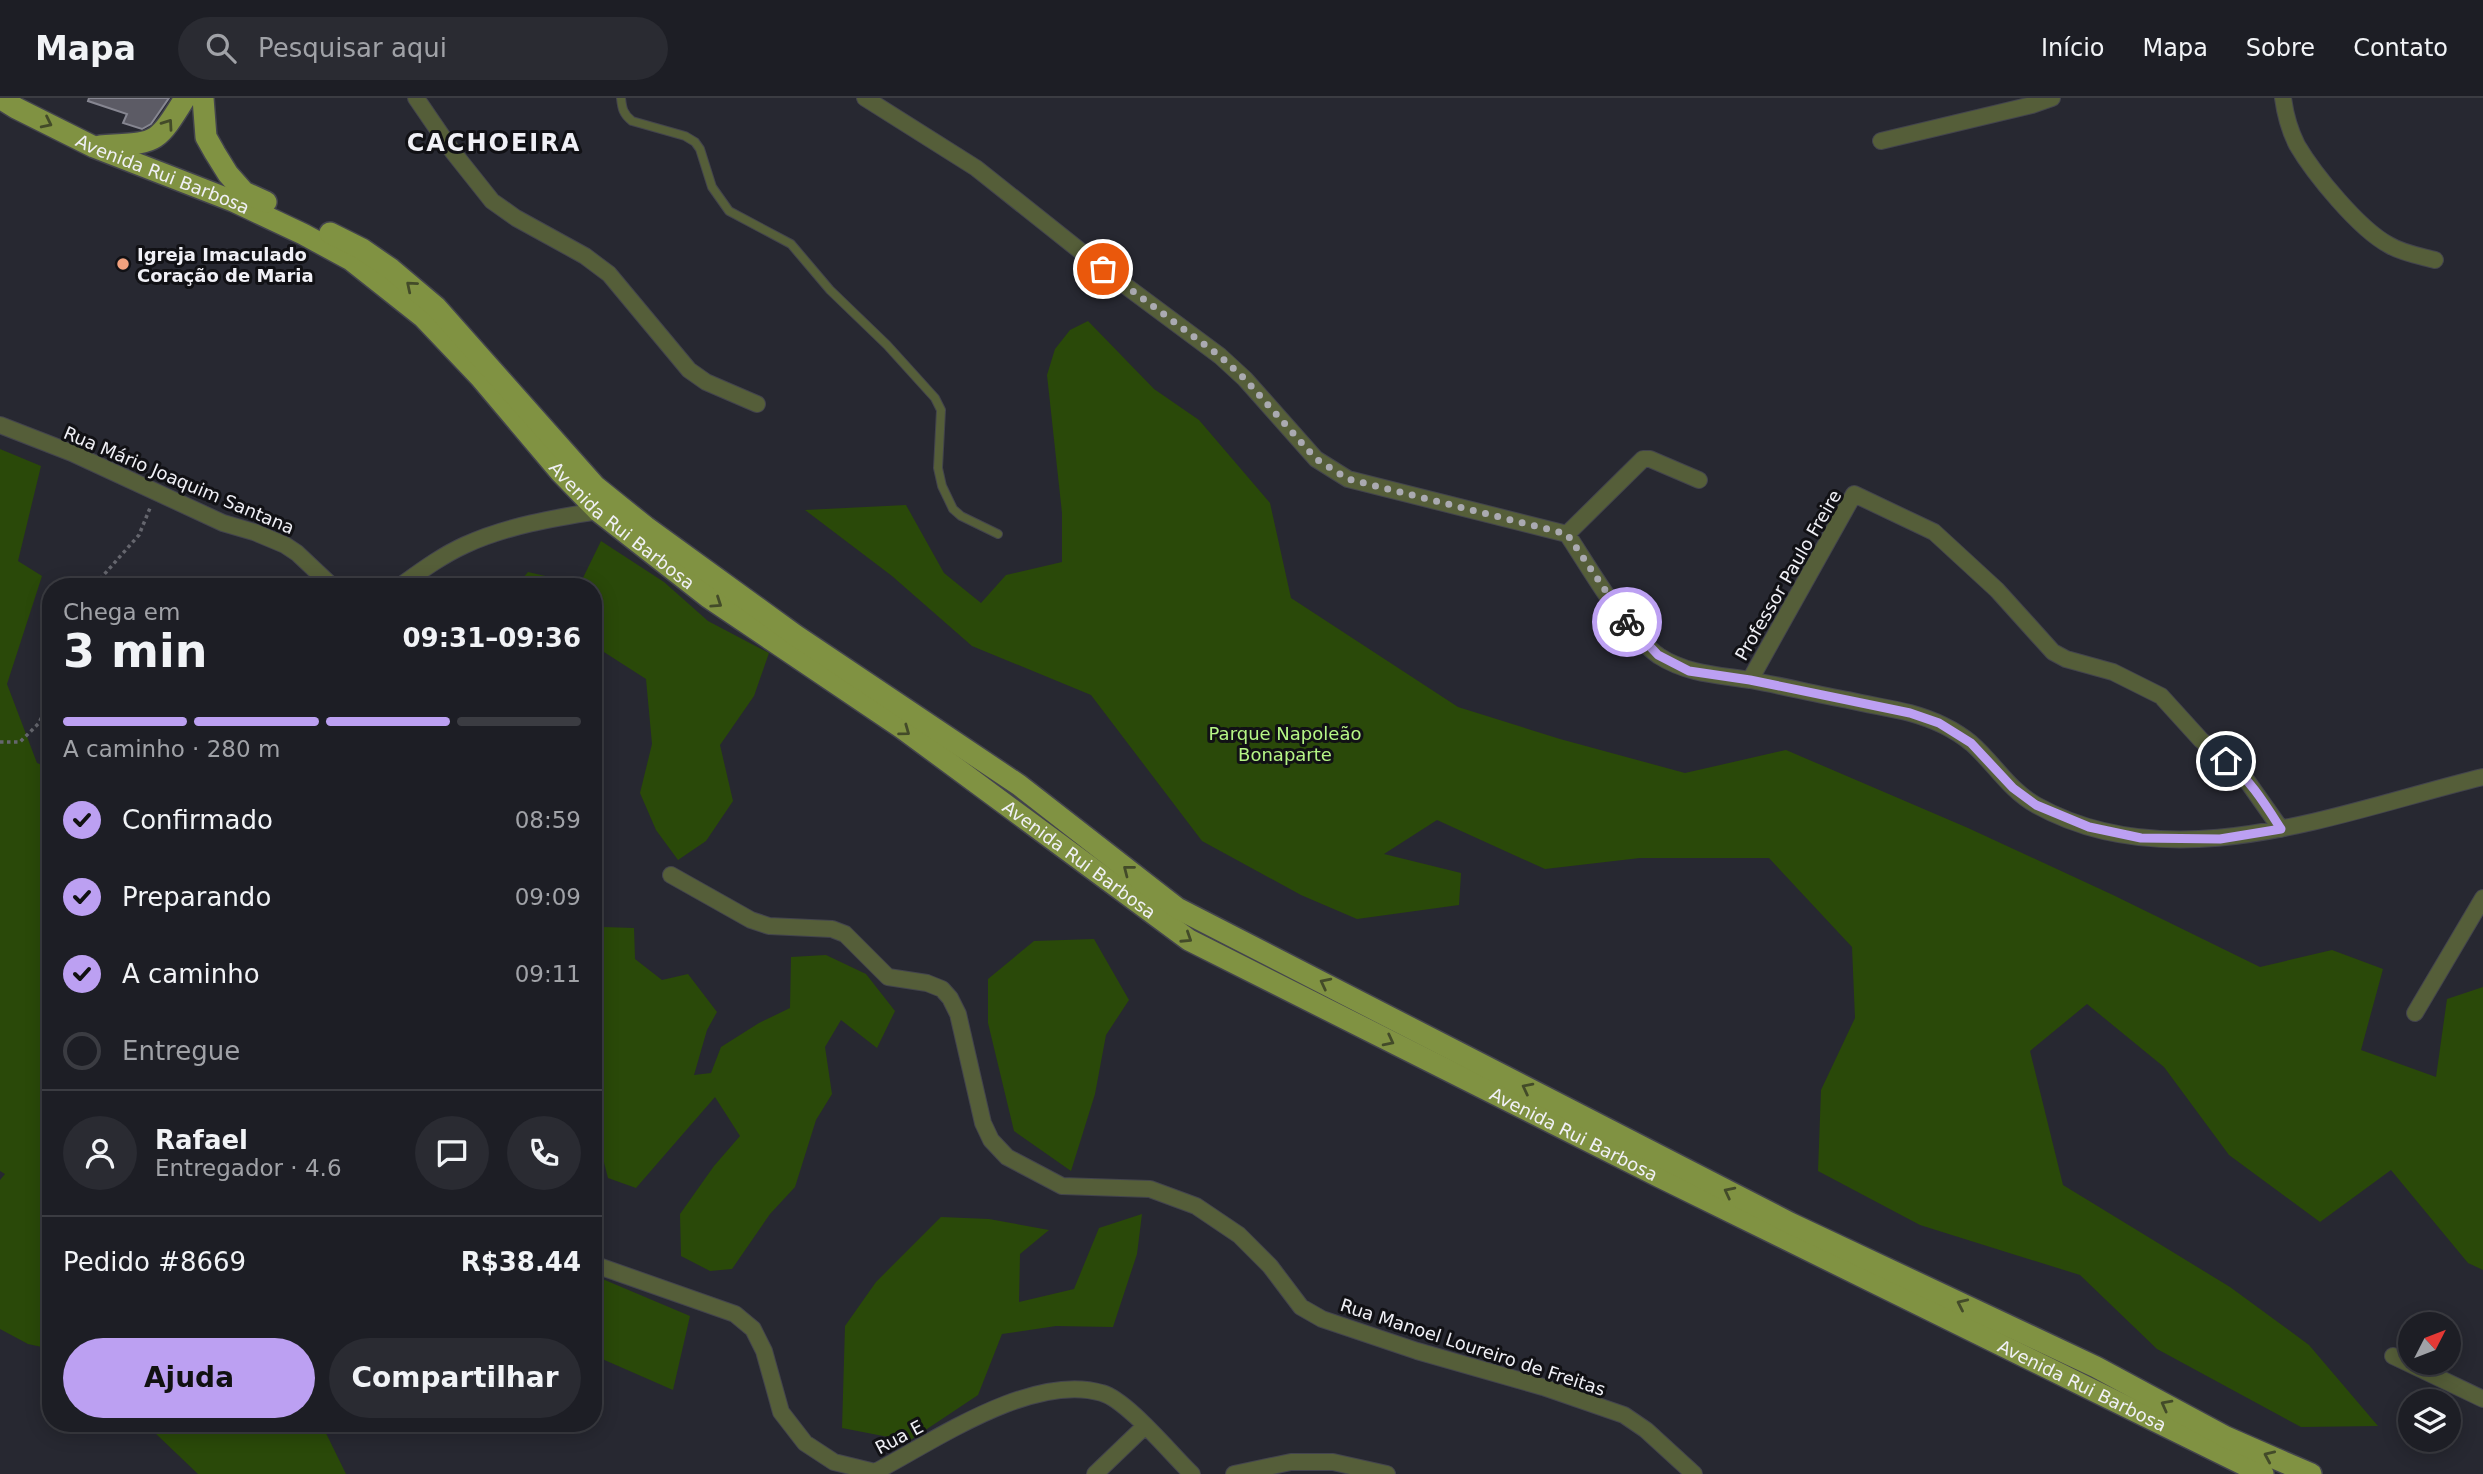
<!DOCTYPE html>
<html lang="pt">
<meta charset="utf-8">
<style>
:root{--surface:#1d1e25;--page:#2a2b32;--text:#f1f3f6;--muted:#a0a2a7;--line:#3b3c42;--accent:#bca0f2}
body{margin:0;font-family:"DejaVu Sans",sans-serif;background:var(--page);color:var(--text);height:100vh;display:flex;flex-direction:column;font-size:26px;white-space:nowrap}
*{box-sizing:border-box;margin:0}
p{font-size:23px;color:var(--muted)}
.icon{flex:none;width:38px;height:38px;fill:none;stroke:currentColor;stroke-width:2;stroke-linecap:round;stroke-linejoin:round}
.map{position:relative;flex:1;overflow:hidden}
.sheet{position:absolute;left:42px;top:480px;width:560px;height:854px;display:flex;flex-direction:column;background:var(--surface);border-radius:28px;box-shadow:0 4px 18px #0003,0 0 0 2px var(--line)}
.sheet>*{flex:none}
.needle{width:46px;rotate:48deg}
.buttons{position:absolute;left:2398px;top:1214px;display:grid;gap:14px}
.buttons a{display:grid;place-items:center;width:63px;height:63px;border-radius:50%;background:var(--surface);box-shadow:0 4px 18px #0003,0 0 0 2px var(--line);font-size:35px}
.pin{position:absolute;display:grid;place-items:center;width:60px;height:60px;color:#fff;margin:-30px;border:4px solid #fff;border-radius:50%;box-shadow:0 2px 7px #0007}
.courier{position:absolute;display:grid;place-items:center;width:70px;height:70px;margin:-35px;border:5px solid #bca0f2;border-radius:50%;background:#fff;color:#222;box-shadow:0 2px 9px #0007}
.summary em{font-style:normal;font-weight:800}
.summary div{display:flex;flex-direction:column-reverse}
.summary{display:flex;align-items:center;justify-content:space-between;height:119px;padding:0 21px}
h1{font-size:46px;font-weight:800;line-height:52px}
.bar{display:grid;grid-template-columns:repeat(4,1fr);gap:10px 7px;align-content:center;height:84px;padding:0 21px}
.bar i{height:9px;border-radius:5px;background:var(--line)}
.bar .current{background:var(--accent)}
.bar p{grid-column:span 4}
.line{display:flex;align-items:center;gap:18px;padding:0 21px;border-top:2px solid var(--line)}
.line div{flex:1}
.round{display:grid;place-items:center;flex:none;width:74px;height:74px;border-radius:37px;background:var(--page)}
ol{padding:0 21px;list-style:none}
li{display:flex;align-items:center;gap:21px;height:77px}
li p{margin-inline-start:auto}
li .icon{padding:7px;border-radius:50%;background:var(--accent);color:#111;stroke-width:4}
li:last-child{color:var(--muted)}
li i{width:38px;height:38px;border:4px solid var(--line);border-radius:50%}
.primary-button{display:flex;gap:14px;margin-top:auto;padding:14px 21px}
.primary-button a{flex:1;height:80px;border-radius:42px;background:var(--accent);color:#111;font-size:28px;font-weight:800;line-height:80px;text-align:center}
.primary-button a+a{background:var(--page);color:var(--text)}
header{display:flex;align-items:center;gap:42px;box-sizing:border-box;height:98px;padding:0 35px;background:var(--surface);border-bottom:2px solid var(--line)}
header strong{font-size:33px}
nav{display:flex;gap:38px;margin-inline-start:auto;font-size:24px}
.search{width:490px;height:63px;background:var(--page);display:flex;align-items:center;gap:18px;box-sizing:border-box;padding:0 24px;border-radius:38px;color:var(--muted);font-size:26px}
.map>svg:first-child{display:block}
.green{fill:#2a4909}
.building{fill:#5c5b65;stroke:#868691;stroke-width:2}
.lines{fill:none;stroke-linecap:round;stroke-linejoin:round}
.service-casing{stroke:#43444d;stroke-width:10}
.minor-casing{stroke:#43444d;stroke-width:18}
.primary-casing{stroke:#43444d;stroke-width:24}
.path{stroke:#65666e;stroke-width:3.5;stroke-dasharray:3.5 3.5;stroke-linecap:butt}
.service{stroke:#555e39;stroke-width:8}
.minor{stroke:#555e39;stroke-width:16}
.primary{stroke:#809242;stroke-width:21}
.oneway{stroke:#434b29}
.done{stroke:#aaaab1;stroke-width:7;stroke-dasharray:0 12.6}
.route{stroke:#bca0f2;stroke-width:9}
.poi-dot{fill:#f2a17e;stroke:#111115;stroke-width:2.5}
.labels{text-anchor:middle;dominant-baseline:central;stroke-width:6;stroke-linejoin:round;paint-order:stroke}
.street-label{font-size:18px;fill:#f0f0f6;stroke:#111115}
.poi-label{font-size:18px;font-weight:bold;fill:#f0f0f6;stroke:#111115;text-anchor:start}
.park-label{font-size:18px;fill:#b6f686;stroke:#111115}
.district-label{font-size:24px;font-weight:bold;letter-spacing:2px;fill:#f0f0f6;stroke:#111115}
</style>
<header>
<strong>Mapa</strong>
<div class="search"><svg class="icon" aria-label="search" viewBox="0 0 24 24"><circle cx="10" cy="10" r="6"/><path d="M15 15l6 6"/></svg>Pesquisar aqui</div>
<nav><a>Início</a><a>Mapa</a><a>Sobre</a><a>Contato</a></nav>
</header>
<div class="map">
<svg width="2483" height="1376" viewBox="0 0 2483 1376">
<rect width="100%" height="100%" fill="#272831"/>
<!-- green -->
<path class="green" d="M1088,223L1154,291L1199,322L1270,405L1291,500L1458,609L1560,641L1685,675L1786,652L1968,730L2113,797L2260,869L2332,852L2383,871L2361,952L2436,979L2447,901L2483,889V1172L2468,1165L2391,1072L2320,1124L2229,1057L2164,969L2087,906L2030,953L2063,1087L2230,1189L2309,1247L2378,1328L2301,1329L2157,1251L2080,1177L1920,1127L1818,1073L1821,992L1855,920L1852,849L1769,760H1640L1545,771L1437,722L1384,756L1461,775L1459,807L1357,821L1301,797L1202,743L1091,597L972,548L892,478L805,412L906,407L944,475L981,505L1006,477L1062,464V415L1047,277L1055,251L1070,232Z
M0,351L41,368L18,463L42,478L7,586L37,665L51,670V1251L28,1246L0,1231V1082L5,1076L0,1073Z
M601,443L664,484L708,523L769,555L754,598L720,647L733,703L706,743L678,762L656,732L640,695L652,646L646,581L593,547V488H516L528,474L580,486Z
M603,829L634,830L635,861L662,882L688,876L717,914L707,932L694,977L711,975L721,949L759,925L790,910L791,859L826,857L866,876L895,913L877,950L841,922L825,949L832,996L816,1022L795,1089L770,1116L732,1171L710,1173L681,1158L680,1116L714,1068L740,1038L715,999L636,1090L608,1080L601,1053L593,1049V834Z
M1094,841L1129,902L1106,937L1095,996L1071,1073L1014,1033L988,925V881L1034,843Z
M1142,1116L1137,1156L1113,1229L1056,1228L1002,1236L978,1297L909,1343L842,1330L845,1228L876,1184L941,1119L989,1121L1049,1132L1020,1156L1019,1204L1074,1191L1099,1130Z
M593,1177L690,1218L673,1292L593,1257Z
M148,1325H321L346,1376H198L153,1333Z"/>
<!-- building -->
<path class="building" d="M89,0H169L151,26L142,31L123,25L127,16L88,3Z"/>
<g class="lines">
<defs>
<path id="service" d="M621,0C622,10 623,16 632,23L685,38L695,44L700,51L712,89L729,113L791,146L830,192L887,247L935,300L941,312L938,370L942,388L953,411L961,418L998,436"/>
<path id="minor" d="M416,0L453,54L492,103L516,120L585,158L609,176L689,272L706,284L757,306
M865,0L976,70L1103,171L1220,258L1245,281L1316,361L1348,381L1567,436C1589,469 1627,536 1659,558C1687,576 1718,577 1750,582C1783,588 1815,596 1848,602C1869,607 1890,610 1910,615C1932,621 1954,631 1971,645C1994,665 2009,692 2036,707C2174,784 2342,713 2483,679
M2283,0C2285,15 2290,33 2297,47C2314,76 2359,131 2389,147C2402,155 2420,158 2435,162
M1881,43L2032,7L2052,0
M0,327L72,355L223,425L254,434L285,447L297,455L332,488
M1567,436L1643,361H1650L1699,382
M400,488C421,473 441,458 465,447C506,428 554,420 598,413
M1750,582L1854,396L1934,434L1997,492L2053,554L2066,561L2113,574L2161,598L2201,642L2240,673L2281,731
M671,777L751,822L769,828L832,831L845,836L888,879L927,885L942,891L950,900L958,916L983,1025L991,1042L1007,1059L1062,1088L1150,1091L1196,1108L1239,1137L1270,1168L1301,1209L1322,1221L1417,1253L1543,1289L1624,1317L1646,1332L1694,1376
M2415,915L2483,800
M593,1166L735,1216L753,1231L764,1253L781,1314L805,1345L834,1364L875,1374C934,1343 1033,1274 1102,1295C1127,1302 1171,1356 1192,1376
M2393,1258L2483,1301
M1095,1376L1144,1329
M1234,1376L1291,1364H1333L1387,1376"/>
<g id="primary">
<path id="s1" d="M0,0L16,10L94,49L233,103L303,136L351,162L423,219L480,279L561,375L598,413L708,499L902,630L1189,842L1660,1079L2263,1376"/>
<path d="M203,0L206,39L215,55L228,76L244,94L266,104"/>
<path d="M100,48C156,44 155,49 185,0"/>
<path d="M330,135L362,151L391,171L436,209L595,388L646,429L795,537L1019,687L1177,810L1790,1125L2096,1269L2226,1339L2311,1376"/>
</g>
</defs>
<!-- service casing -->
<use href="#service" class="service-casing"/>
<!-- minor casing -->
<use href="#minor" class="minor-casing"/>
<!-- primary casing -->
<use href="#primary" class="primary-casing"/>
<!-- path -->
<path class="path" d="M98,488L101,480L139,437L150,410
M0,644H20L39,625L51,598"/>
<!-- service -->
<use href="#service" class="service"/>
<!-- minor -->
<use href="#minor" class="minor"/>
<!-- primary -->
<use href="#primary" class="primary"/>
</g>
<!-- one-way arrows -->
<defs><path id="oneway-chevron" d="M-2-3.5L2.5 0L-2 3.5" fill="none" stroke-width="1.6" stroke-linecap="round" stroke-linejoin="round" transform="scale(1.75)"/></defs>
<g class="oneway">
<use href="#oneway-chevron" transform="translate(47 25) rotate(26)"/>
<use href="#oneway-chevron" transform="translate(168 26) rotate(-55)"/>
<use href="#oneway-chevron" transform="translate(411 188) rotate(-140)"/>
<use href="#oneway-chevron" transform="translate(717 505) rotate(34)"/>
<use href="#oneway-chevron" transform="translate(905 633) rotate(36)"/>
<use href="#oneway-chevron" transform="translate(1128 772) rotate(-142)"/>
<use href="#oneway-chevron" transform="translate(1187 840) rotate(33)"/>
<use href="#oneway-chevron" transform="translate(1325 885) rotate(-153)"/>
<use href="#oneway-chevron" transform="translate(1389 943) rotate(27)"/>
<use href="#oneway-chevron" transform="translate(1527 990) rotate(-153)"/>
<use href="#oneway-chevron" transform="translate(1729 1094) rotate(-153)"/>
<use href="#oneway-chevron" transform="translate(1962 1206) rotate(-155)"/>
<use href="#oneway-chevron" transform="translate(2166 1307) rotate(-152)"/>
<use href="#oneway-chevron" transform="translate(2269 1358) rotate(-156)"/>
</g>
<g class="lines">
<!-- done -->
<path class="done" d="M1103,171L1220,258L1245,281L1316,361L1348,381L1567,436L1627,524"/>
<!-- route -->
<path class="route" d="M1627,524L1658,557L1689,573L1750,582L1910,615L1939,625L1971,645L2013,690L2036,707L2089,729L2141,740L2220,741L2281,731C2265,706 2250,681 2226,663"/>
</g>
<!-- markers -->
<circle class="poi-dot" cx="123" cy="166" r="7"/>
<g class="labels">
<!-- street labels -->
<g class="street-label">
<text stroke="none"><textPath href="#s1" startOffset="180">Avenida Rui Barbosa</textPath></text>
<text transform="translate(179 382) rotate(23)">Rua Mário Joaquim Santana</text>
<text stroke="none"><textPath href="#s1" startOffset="768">Avenida Rui Barbosa</textPath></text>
<text transform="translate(1788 477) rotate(-60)">Professor Paulo Freire</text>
<text stroke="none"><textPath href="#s1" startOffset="1335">Avenida Rui Barbosa</textPath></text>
<text stroke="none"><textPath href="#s1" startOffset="1902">Avenida Rui Barbosa</textPath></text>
<text transform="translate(1473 1249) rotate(18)">Rua Manoel Loureiro de Freitas</text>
<text stroke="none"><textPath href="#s1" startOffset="2469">Avenida Rui Barbosa</textPath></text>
<text transform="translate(899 1339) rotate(-28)">Rua E</text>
</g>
<!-- poi labels -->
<g class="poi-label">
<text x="137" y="156">Igreja Imaculado<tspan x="137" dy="21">Coração de Maria</tspan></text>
</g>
<!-- park labels -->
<g class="park-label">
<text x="1285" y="635">Parque Napoleão<tspan x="1285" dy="21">Bonaparte</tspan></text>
</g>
<!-- district labels -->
<g class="district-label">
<text x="494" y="45">CACHOEIRA</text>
</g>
</g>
</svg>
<div class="buttons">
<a><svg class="needle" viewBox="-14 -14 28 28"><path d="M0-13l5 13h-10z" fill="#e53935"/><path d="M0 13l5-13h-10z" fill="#a0a2a7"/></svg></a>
<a><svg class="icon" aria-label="layers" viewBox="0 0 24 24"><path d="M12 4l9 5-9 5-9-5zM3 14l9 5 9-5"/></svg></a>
</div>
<div class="pin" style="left:1103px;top:171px;background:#ea580c"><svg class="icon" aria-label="bag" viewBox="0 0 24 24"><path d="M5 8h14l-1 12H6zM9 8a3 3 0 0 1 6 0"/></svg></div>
<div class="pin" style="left:2226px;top:663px;background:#1f2937"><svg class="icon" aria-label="home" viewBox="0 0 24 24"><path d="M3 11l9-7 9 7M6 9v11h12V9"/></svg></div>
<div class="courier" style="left:1627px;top:524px"><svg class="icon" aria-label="bike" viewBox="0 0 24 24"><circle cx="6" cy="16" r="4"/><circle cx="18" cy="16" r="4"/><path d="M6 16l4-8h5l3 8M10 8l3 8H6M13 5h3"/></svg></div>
<section class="sheet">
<div class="summary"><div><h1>3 min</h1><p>Chega em</p></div><em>09:31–09:36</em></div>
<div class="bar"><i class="current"></i><i class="current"></i><i class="current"></i><i></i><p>A caminho · 280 m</p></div>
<ol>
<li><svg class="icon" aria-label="check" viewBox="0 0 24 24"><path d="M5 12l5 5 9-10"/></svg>Confirmado<p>08:59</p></li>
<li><svg class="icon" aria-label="check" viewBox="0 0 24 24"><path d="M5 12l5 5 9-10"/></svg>Preparando<p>09:09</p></li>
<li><svg class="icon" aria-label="check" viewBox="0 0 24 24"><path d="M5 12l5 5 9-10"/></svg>A caminho<p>09:11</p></li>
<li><i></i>Entregue</li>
</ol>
<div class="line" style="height:126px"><a class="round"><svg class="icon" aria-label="person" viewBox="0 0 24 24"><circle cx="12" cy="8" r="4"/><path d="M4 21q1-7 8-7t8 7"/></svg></a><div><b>Rafael</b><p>Entregador · 4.6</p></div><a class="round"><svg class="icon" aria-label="chat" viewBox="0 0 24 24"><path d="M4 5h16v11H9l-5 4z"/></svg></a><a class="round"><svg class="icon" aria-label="phone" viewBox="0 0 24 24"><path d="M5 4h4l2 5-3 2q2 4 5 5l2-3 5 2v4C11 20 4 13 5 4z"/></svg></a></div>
<div class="line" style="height:91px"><div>Pedido #8669</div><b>R$38.44</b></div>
<div class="primary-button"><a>Ajuda</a><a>Compartilhar</a></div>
</section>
</div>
